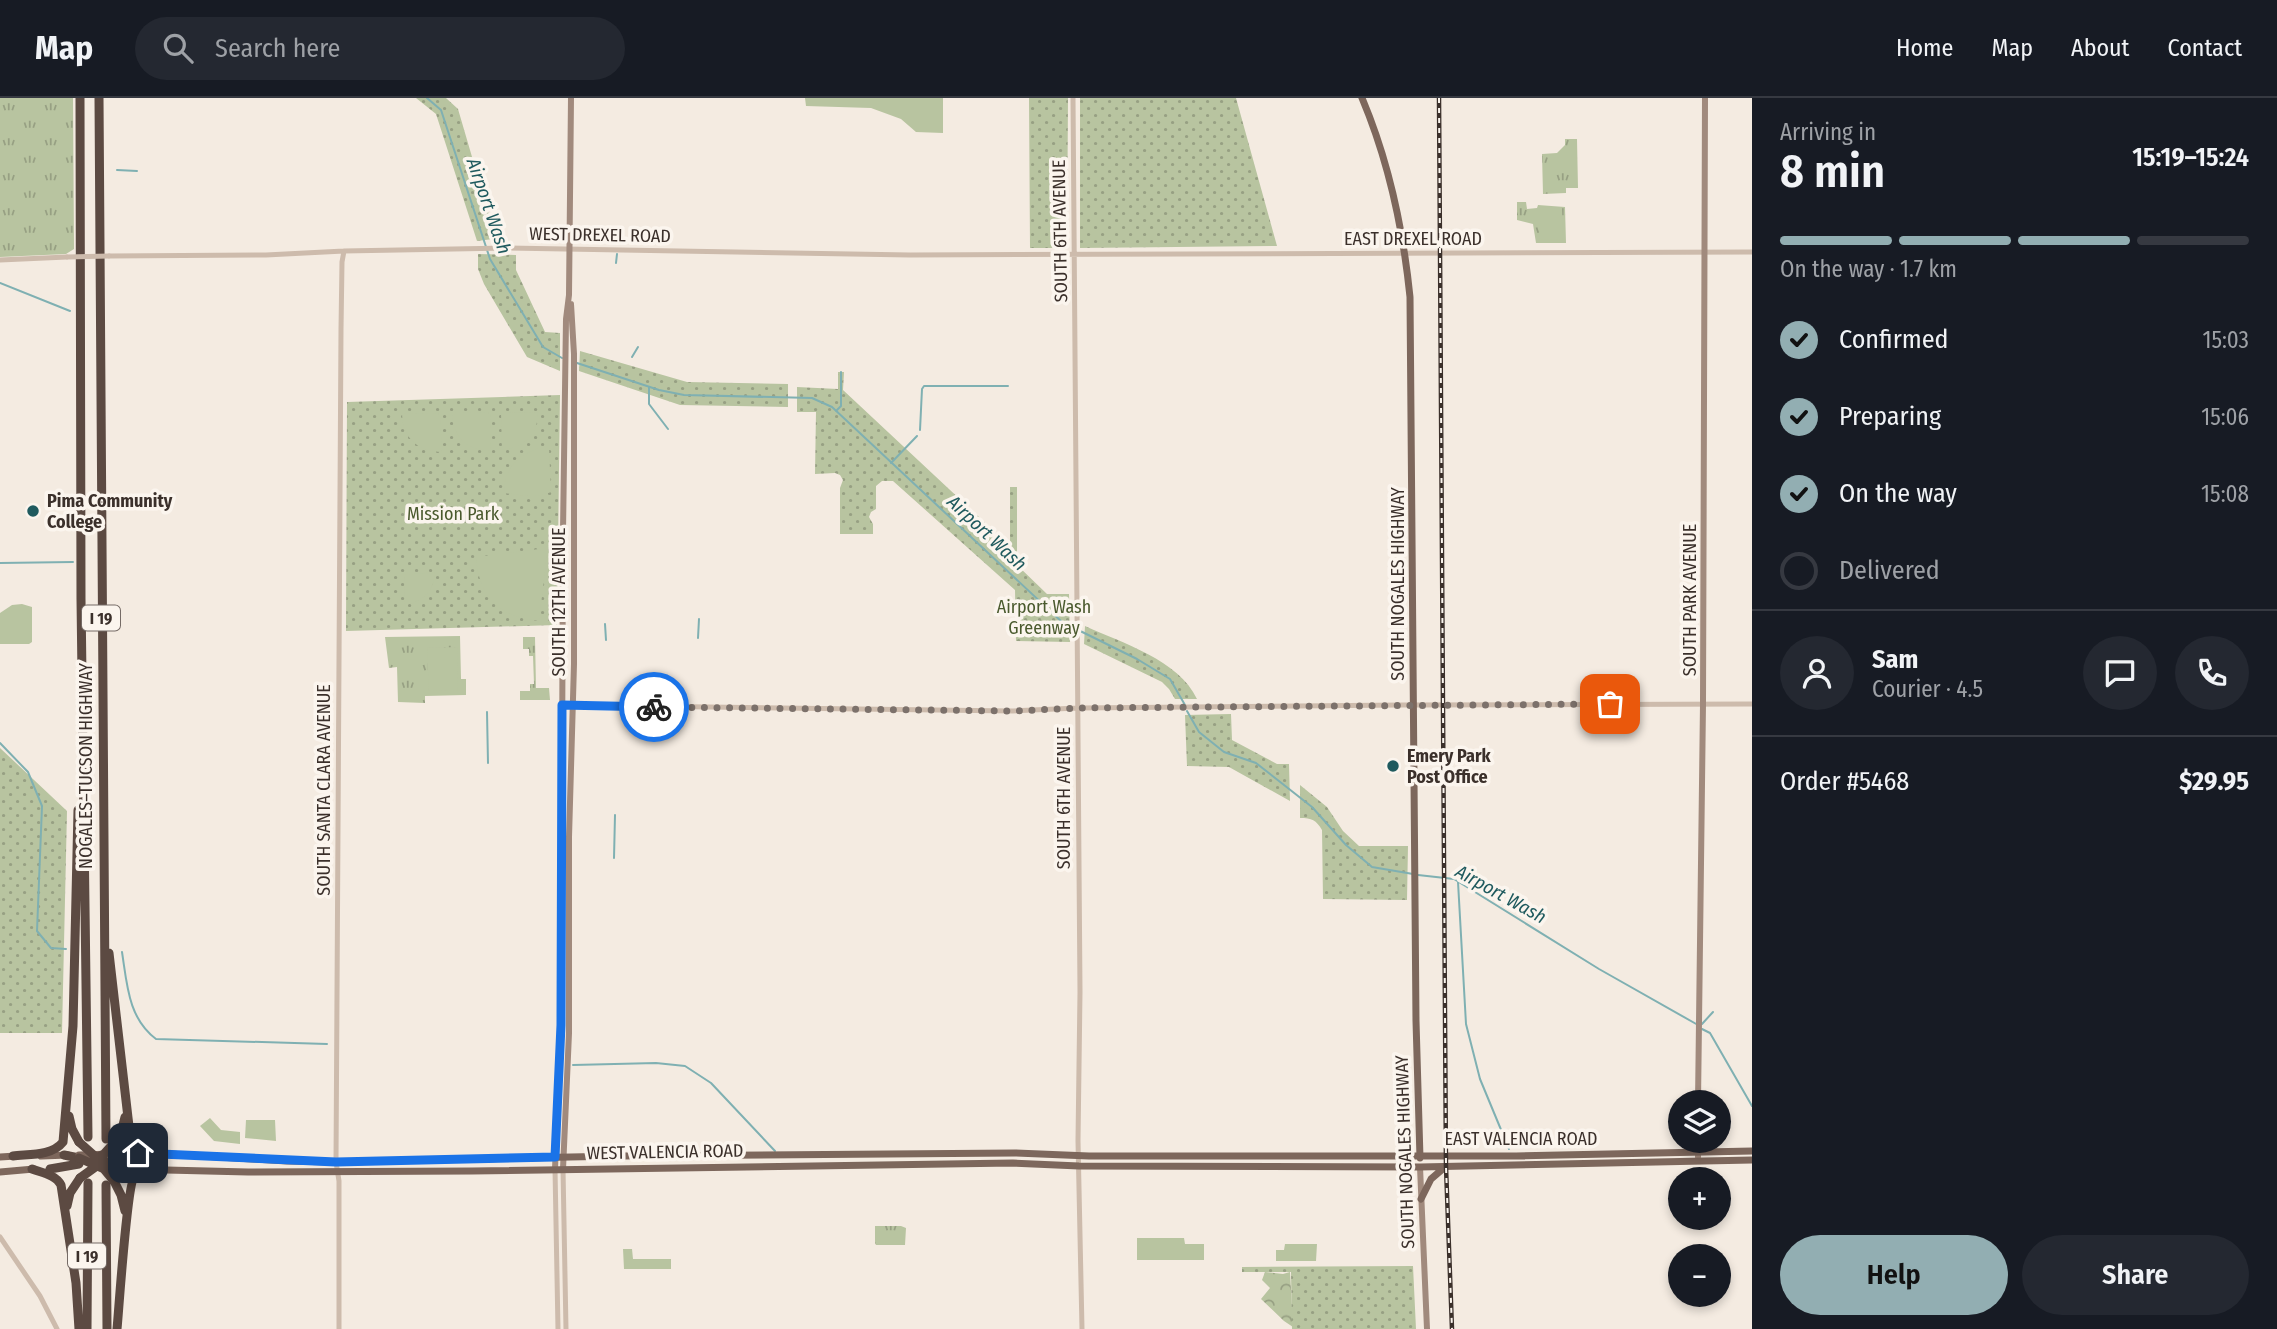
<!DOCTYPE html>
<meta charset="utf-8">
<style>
:root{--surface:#171b24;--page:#242831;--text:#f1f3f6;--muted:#9ea1a6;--line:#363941;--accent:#92aeb2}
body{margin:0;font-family:"Fira Sans Condensed",sans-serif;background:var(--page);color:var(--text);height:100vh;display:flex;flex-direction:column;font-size:26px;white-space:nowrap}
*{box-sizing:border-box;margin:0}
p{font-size:23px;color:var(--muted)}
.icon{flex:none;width:38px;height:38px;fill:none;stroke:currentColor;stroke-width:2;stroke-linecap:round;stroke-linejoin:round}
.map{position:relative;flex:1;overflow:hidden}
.sheet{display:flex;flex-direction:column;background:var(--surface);width:525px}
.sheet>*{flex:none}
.buttons{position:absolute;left:1668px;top:992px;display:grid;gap:14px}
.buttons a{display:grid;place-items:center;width:63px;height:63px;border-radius:50%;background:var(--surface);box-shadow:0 4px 10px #0003;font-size:35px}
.pin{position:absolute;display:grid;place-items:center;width:60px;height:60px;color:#fff;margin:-30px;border-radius:14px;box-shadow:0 4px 10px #0006}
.courier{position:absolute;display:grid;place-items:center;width:70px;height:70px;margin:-35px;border:5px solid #1a73e8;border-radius:50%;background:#fff;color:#222;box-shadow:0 2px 9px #0007}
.summary em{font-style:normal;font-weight:600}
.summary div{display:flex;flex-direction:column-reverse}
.summary{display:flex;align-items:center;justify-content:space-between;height:119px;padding:0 28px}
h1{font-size:46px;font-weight:600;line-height:52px}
.bar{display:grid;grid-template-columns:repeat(4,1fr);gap:10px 7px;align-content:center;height:84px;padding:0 28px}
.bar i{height:9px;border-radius:5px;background:var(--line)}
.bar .current{background:var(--accent)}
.bar p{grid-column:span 4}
.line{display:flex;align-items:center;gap:18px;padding:0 28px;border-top:2px solid var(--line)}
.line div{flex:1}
.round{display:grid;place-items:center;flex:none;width:74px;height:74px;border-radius:37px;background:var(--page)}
ol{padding:0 28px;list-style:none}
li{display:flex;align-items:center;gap:21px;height:77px}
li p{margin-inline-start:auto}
li .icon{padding:7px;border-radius:50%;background:var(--accent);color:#111;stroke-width:4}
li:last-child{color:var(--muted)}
li i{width:38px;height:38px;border:4px solid var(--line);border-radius:50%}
.button{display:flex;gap:14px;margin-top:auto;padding:14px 28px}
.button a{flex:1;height:80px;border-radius:42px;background:var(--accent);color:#111;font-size:28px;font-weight:600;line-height:80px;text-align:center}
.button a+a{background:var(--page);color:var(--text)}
header{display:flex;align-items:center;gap:42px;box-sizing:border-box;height:98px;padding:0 35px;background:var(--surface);border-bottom:2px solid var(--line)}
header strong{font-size:33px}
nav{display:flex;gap:38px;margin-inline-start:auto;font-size:24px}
.search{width:490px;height:63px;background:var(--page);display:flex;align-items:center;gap:18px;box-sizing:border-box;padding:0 24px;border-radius:38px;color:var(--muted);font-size:26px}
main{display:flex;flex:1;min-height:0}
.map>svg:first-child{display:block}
.grass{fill:url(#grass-tufts)}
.forest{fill:url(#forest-crowns)}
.park{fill:url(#park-dots)}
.garden{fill:#b8c4a0}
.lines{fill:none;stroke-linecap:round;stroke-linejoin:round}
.stream{stroke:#7fb0b2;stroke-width:2}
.tertiary{stroke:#cdbbac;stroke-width:5}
.secondary{stroke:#a18a7d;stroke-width:6}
.primary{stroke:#7d675c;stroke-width:7}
.motorway{stroke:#5c4a42;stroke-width:9}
.rail-casing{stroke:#3b302b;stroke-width:4.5}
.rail{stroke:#fbf5ee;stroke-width:2;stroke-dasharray:5;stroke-linecap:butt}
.tertiary-bridge{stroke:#cdbbac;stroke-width:5}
.primary-bridge{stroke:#7d675c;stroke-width:7}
.motorway-bridge{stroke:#5c4a42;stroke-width:9}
.done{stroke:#7c716b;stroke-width:7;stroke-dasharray:0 12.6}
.route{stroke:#1a73e8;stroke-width:9}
.poi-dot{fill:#1f5a5e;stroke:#fbf5ee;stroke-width:2.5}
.labels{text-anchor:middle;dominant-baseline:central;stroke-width:7;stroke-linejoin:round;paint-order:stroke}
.shield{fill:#fbf5ee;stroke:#756b66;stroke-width:2}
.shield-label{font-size:16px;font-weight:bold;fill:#3b302b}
.street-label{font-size:18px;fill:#3b302b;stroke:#fbf5ee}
.poi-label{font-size:18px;font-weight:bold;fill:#3b302b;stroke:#fbf5ee;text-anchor:start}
.park-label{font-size:18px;fill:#4a5a2e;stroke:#fbf5ee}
.water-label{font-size:19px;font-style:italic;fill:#1f5a5e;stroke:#fbf5ee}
</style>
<header>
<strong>Map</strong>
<div class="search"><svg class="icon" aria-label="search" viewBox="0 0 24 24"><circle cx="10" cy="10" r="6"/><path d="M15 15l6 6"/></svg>Search here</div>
<nav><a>Home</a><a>Map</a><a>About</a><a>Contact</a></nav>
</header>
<main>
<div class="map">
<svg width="1752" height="1231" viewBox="0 0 1752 1231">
<defs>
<pattern id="grass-tufts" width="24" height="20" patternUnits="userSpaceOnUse" patternTransform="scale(1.75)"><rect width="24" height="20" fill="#b8c4a0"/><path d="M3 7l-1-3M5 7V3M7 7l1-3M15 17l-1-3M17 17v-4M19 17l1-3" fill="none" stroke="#97a083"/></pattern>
<pattern id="forest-crowns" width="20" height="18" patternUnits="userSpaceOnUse" patternTransform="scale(1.75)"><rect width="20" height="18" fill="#b8c4a0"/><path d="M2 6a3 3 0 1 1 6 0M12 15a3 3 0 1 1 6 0" fill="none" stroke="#97a083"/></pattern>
<pattern id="park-dots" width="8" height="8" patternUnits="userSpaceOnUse" patternTransform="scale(1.75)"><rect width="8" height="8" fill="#b8c4a0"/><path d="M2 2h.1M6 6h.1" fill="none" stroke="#97a083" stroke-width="1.8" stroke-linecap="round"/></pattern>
</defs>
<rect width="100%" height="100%" fill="#f4ebe1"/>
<!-- grass -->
<path class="grass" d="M0,0H73L74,151L66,156L0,159Z
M1565,41H1577L1578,90H1566V95L1543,96L1542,56L1557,55L1565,47Z
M1517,104H1526L1527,111L1537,110L1538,107L1565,109L1566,145H1536L1533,126L1517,122Z
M460,538L461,581H466V597L425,598V605L398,604L397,569L389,570L385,539Z
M523,539H535L536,590H549L550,602H520V593H530V586H534L533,558H529V551H523Z
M875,1128H901L906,1130L905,1147H876L875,1145Z"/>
<!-- forest -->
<path class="forest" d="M1265,1174L1283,1176L1290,1174L1293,1229L1284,1223L1261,1201L1270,1190L1262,1182Z"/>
<!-- park -->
<path class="park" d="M416,0H446L458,11L489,117L501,140L477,143L436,16Z
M1029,0H1068L1067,150H1030Z
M1080,0H1236L1277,148L1080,150Z
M478,156L516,157V172L545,234L560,235V273L527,259L484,186L478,171Z
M580,253L687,284L788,286V309L680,307L579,273Z
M838,274H844L843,292L1010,448V389H1017V467L1047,496H1069L1070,544L1016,543L1015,492L893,383H882L876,388V411L871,414L869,419L873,426V436H840V390L843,382L840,377L835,375L815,376L816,314H797V289L838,291Z
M560,297L557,527L346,533L347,304Z
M1085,528C1122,545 1179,562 1197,601H1175L1169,591L1162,584L1084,546Z
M1231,616L1232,642L1277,666H1289L1290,703L1229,669L1187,668L1185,617Z
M0,650L67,713L62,935H0Z
M1300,687L1327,709L1343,733L1359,748H1408L1407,802L1323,801L1322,732C1316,722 1312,720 1300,720Z
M1413,1168L1416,1231H1292L1291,1174H1242V1169Z"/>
<!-- garden -->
<path class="garden" d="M805,0H943V35L916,34L901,21L871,10L806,8Z
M1562,109L1563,141L1539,142V110Z
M487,314L490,316L491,353C467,353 453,339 452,315Z
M538,314C538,337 524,350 502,352L501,315Z
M437,315L440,317L442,354C418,353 403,341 402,316Z
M539,350H549L551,394C537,401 519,397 504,395C504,371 516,358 539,350Z
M539,451L547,456L539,523C499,519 479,499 476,459Z
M435,474C435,492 422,504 405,507L404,477Z
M22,506L32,509V544L29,546H0V515L12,507Z
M457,549L458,592L429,593L427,550Z
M210,1020L221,1032L240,1034V1046L214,1043L200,1028Z
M246,1022H275L276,1043L245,1040Z
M1184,1140L1185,1146H1204V1162H1137V1140Z
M1285,1146H1317L1316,1163H1276V1152H1284Z
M623,1151H632L633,1161H671V1171H624Z"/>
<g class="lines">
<!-- stream -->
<path class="stream" d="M427,0L441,12L490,161L543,249L562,260
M117,72L137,73
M616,165L617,156
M0,185L70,213
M632,259L638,249
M577,265L659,292L684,297L812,300L832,309L1062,524L1137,561L1170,581L1185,607
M649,289V306L668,331
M836,313L841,308V274
M920,332L922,291L924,288H1008
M891,365L917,338
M0,465L73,464
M605,526L606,542
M698,540L699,521
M1187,613L1199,634L1224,654L1256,665L1312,709L1346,747L1372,769L1413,776
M487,614L488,665
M0,645L28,674L42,708L37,833L51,850L66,851
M614,760L615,717
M1418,777L1454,781L1599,871L1698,927
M1458,784L1466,926L1480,981L1509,1051
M122,854C127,886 128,920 156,941L327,946
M1702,926L1713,914
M1702,931L1710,935L1752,1008
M573,967L656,965L685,968L711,985L775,1053"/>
<!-- tertiary -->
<path class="tertiary" d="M1073,0L1080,894L1078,1043L1082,1231
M109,158L266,157L344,153L508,150L910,157L1752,154
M0,162L67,159
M562,607L1013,613L1078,610L1402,607L1752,606
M555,1071L558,1231
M563,1071L566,1231
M0,1139L40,1198L57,1231
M339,1231V1083L336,1064L341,231L342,164L344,153"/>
<!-- secondary -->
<path class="secondary" d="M1698,1004L1703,606L1705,0
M1698,1059V1043
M1420,1069L1427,1231
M555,1071L561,927L563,434L566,221L569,197L571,0
M563,1071L569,935V739L574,566V256L571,206"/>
<!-- primary -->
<path class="primary" d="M1362,0C1389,64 1403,130 1410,199L1416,923L1420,1060
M153,1055L287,1063L336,1064L620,1058L1015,1055L1089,1058H1516L1752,1053
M41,1058L68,1057
M0,1059L16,1058
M125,1071L248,1074L472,1073L1013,1065L1079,1068L1420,1069L1752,1062
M0,1074L34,1071
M1421,1101L1431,1081L1445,1069"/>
<!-- motorway -->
<path class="motorway" d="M80,0L81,501L88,1039
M99,0L106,1041
M109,855L130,1037C134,1051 143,1052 157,1055
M69,1018L72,1031L79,1044
M113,1046L121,1035L125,1019
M64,1057L79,1060
M13,1058C29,1056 52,1058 63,1044L73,928L78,712
M114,1062L138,1055
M114,1067L130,1071
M32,1071C43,1075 56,1077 61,1087L76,1185L79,1231
M50,1071L79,1066
M114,1083L121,1097L125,1113
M106,1087L107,1231
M67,1108L70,1095L80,1080
M87,1231L88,1085
M117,1231C119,1211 127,1085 135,1077C138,1073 145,1072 150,1071"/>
<defs>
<path id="rail" d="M1439,0L1446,1069L1452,1231"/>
</defs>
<!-- rail casing -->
<use href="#rail" class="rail-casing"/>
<!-- rail -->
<use href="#rail" class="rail"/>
<!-- tertiary-bridge -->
<path class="tertiary-bridge" d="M67,159L109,158"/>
<!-- primary-bridge -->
<path class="primary-bridge" d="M79,1057L114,1056"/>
<!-- motorway-bridge -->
<path class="motorway-bridge" d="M79,1044L97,1060L114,1067
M79,1060L104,1071L114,1083
M94,1061L104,1056L113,1046
M80,1080L98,1067"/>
</g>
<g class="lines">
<!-- done -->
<path class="done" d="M654,609L1013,613L1078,610L1610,606"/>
<!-- route -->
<path class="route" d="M138,1055L336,1064L555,1059L561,927L562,607L654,609"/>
</g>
<!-- markers -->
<g class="poi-dot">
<circle cx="33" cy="413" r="7"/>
<circle cx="1393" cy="668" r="7"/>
</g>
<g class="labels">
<!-- shield labels -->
<g class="shield">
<rect x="82" y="507.5" width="38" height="25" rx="5"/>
<rect x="68" y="1145.5" width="38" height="25" rx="5"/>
</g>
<g class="shield-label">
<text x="101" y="520">I 19</text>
<text x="87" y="1158">I 19</text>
</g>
<!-- street labels -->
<g class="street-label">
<text transform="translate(1060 133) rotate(-91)">SOUTH 6TH AVENUE</text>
<text transform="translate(600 137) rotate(1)">WEST DREXEL ROAD</text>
<text x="1413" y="141">EAST DREXEL ROAD</text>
<text transform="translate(1398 486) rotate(-90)">SOUTH NOGALES HIGHWAY</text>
<text transform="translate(1690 502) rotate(-90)">SOUTH PARK AVENUE</text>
<text transform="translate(559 504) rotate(-90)">SOUTH 12TH AVENUE</text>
<text transform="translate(86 668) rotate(-90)">NOGALES–TUCSON HIGHWAY</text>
<text transform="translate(324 692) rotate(-90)">SOUTH SANTA CLARA AVENUE</text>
<text transform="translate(1064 700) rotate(-90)">SOUTH 6TH AVENUE</text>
<text x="1521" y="1041">EAST VALENCIA ROAD</text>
<text transform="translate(665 1054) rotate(-1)">WEST VALENCIA ROAD</text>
<text transform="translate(1405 1054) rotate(-92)">SOUTH NOGALES HIGHWAY</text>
</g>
<!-- poi labels -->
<g class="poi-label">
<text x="47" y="403">Pima Community<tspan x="47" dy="21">College</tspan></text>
<text x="1407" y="658">Emery Park<tspan x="1407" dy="21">Post Office</tspan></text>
</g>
<!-- park labels -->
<g class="park-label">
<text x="453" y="416">Mission Park</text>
<text x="1044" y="509">Airport Wash<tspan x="1044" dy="21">Greenway</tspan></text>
</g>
<!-- water labels -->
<g class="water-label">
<text transform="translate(489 108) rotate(71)">Airport Wash</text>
<text transform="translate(987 435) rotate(43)">Airport Wash</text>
<text transform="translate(1501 796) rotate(29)">Airport Wash</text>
</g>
</g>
</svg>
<div class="buttons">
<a><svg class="icon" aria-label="layers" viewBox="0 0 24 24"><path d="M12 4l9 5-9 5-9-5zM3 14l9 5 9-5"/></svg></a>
<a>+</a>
<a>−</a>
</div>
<div class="pin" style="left:1610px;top:606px;background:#ea580c"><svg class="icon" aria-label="bag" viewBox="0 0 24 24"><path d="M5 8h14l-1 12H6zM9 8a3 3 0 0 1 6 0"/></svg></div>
<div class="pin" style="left:138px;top:1055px;background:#1f2937"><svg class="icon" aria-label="home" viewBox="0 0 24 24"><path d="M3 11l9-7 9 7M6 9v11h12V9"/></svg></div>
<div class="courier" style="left:654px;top:609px"><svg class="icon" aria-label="bike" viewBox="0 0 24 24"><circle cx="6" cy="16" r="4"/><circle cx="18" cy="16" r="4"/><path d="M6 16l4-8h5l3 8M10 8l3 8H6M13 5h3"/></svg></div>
</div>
<section class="sheet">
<div class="summary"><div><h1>8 min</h1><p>Arriving in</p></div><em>15:19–15:24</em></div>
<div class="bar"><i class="current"></i><i class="current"></i><i class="current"></i><i></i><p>On the way · 1.7 km</p></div>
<ol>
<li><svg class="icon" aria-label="check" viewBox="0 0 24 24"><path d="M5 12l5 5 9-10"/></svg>Confirmed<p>15:03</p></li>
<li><svg class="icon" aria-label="check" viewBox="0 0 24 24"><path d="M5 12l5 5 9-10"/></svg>Preparing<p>15:06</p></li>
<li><svg class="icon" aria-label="check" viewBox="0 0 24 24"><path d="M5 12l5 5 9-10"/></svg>On the way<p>15:08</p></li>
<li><i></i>Delivered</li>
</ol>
<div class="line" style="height:126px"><a class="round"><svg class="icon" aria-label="person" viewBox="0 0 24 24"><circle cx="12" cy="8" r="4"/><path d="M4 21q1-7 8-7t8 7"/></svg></a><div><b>Sam</b><p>Courier · 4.5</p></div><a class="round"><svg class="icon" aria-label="chat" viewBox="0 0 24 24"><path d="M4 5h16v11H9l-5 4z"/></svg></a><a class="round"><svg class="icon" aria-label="phone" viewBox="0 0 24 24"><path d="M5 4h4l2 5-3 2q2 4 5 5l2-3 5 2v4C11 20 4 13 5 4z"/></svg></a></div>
<div class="line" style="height:91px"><div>Order #5468</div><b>$29.95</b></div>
<div class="button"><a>Help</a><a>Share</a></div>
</section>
</main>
